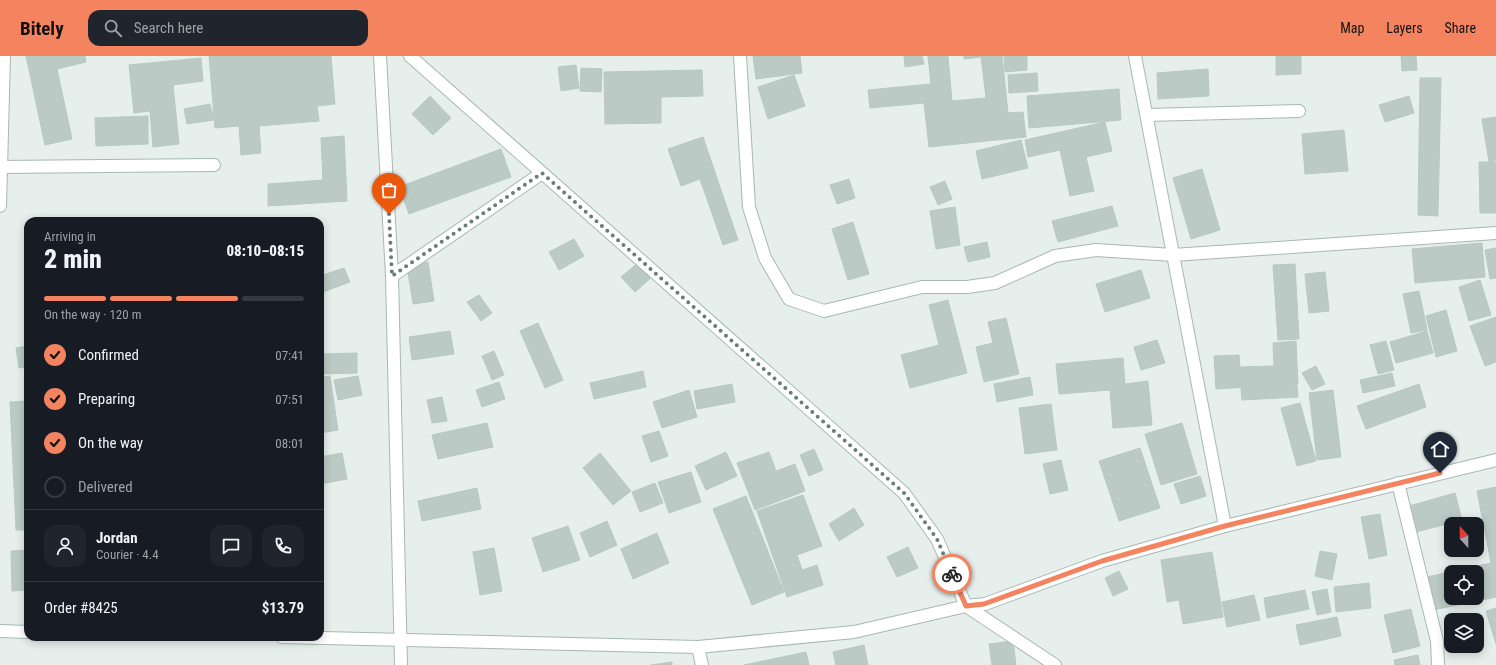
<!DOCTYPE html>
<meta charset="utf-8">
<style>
:root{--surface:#171b24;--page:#20242c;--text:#f1f3f6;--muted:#9ea1a6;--line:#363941;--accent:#f4845f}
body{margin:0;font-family:"Roboto Condensed",sans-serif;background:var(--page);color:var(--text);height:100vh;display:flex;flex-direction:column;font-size:15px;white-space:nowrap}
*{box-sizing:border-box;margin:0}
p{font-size:13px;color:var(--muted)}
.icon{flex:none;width:22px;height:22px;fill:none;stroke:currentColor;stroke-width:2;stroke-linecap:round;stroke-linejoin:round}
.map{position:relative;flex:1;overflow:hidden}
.details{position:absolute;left:24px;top:161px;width:300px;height:424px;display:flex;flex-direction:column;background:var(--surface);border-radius:12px;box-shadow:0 2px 10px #0003}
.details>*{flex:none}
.needle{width:26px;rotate:339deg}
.buttons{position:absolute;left:1444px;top:461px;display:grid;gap:8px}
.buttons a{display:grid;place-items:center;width:40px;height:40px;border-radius:8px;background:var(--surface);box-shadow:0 2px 10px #0003;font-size:20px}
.pin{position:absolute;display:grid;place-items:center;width:34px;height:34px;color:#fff;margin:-41px -17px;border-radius:50% 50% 50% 0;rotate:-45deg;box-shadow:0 0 4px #0007}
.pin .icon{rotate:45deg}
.courier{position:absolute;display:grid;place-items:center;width:40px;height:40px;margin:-20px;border:3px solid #f4845f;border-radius:50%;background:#fff;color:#222;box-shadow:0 1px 5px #0007}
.overview em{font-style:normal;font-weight:800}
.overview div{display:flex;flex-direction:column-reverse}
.overview{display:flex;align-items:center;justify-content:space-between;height:68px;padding:0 20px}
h1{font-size:26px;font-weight:800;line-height:30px}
.bar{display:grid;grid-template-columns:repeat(4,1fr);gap:6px 4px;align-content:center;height:48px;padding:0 20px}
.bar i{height:5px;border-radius:3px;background:var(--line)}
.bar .on{background:var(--accent)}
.bar p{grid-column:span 4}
.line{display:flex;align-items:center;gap:10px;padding:0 20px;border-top:1px solid var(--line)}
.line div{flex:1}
.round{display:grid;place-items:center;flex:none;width:42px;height:42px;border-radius:12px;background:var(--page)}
ol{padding:0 20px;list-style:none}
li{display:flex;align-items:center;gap:12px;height:44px}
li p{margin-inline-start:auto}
li .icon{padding:4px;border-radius:50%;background:var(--accent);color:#111;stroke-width:4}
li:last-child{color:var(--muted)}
li i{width:22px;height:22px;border:2px solid var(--line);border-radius:50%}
header{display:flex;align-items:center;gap:24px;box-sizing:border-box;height:56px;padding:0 20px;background:var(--accent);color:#111}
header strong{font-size:19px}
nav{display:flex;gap:22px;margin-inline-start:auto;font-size:14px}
.search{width:280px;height:36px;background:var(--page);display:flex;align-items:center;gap:10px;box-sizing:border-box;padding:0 14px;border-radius:12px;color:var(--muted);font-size:15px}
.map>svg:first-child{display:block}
.building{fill:#bbcac4;stroke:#b8c9c2;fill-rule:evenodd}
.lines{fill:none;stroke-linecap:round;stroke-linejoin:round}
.minor-casing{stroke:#a8b8b2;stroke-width:14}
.tertiary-casing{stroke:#a8b8b2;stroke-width:14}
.minor{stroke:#fff;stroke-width:12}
.tertiary{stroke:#fff;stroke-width:12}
.done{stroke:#687f78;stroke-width:4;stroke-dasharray:0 7.2}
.route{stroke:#f4845f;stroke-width:5}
</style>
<header>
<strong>Bitely</strong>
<div class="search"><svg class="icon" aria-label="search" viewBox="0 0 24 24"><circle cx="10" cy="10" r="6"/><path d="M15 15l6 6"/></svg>Search here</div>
<nav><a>Map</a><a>Layers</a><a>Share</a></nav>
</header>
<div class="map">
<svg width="1496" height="609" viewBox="0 0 1496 609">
<rect width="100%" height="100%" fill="#e6efeb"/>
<!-- building -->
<path class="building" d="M26,0H85L86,6L57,13L72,83L45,89Z
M209,0H331L335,48L317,50L319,65L259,70L261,97L241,99L239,70L215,72Z
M753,0H800L802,17L756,23Z
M904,0H922L924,8L905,11Z
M928,0H948L952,45L986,42L981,1L964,3V0H1002L1008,57L1023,56L1026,81L929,91L924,47L870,52L868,34L931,28Z
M1004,0H1027V14L1005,16Z
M1276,0H1301V18L1276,19Z
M1401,0H1416L1417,14L1402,15Z
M201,2L203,25L173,29L179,88L153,91L150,55L134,57L129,9Z
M576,9L579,32L561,35L558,11Z
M581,12L602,13L601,36L580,35Z
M1208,13L1209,40L1158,43L1157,17Z
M702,14L703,40L661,41V67L605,68L604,16Z
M1037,17L1038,35L1009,37L1008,19Z
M794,19L805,50L768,63L758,31Z
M1420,22H1441L1438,160L1418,159Z
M1119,33L1121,64L1029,72L1027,40Z
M430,40L451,62L433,79L412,58Z
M1409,40L1414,57L1385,66L1379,49Z
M210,48L214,64L187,68L184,53Z
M148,60V88L96,90L95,62Z
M1496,61V104L1489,106L1482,63Z
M1105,66L1112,95L1086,101L1094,135L1070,140L1060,94L1028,101L1025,84Z
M1344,74L1348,115L1305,118L1302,78Z
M344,80L347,145L268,150V128L323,124L321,82Z
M703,81L738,184L723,189L700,123L681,130L668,93Z
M1021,84L1028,112L982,123L976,95Z
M501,93L511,121L409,158L399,131Z
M1479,106H1496V157H1480Z
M1202,113L1220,174L1191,183L1173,122Z
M849,123L855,142L837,148L830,129Z
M945,125L952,143L938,149L930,131Z
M1112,150L1118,170L1058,186L1052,165Z
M955,151L960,189L936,193L930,155Z
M853,166L869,218L848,224L832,173Z
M574,183L584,200L559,214L549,196Z
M987,186L990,201L968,206L964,191Z
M1482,187L1485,221L1415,227L1412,193Z
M1496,192V222L1490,223L1485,194Z
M428,206L434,245L413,248L407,210Z
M639,206L652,221L635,236L621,221Z
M1295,208L1299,283L1278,284L1273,209Z
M344,212L350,226L320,237V220Z
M1141,214L1150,242L1105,256L1096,228Z
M1325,216L1329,255L1309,257L1305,218Z
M1480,224L1491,259L1469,265L1459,231Z
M1419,235L1427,274L1411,277L1403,238Z
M479,239L492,257L481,265L467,246Z
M948,244L967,317L910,332L901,299L939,289L929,249Z
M1446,254L1457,295L1436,301L1426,260Z
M1496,261V306L1485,310L1470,270Z
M1006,262L1019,318L984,326L976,291L993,287L988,266Z
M538,267L563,324L545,332L520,275Z
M450,275L454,298L412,304L409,281Z
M1427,275L1433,297L1396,307L1390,286Z
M1157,284L1165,307L1141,314L1134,291Z
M1296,285L1298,328L1216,333L1214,300L1239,299L1240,311L1274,310L1273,287Z
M1386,285L1394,314L1378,318L1370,289Z
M28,290V311L19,312L16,292Z
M494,295L504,319L492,324L482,300Z
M357,297V317L320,318V298Z
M1123,302L1125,328L1148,325L1152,369L1113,372L1110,334L1059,338L1056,308Z
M1316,310L1325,328L1312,334L1302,317Z
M643,315L646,331L594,343L590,327Z
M1392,317L1395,330L1363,337L1360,324Z
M330,320L338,374L320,377V322Z
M358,320L362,339L338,344L334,324Z
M1030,321L1033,339L997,346L994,328Z
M499,326L505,343L482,351L476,334Z
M732,328L735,346L697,353L694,335Z
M1419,328L1426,351L1366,373L1357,350Z
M1297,329L1298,341L1242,344L1241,332Z
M689,334L697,361L662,372L653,346Z
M1333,334L1341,401L1317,404L1309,337Z
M442,341L447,365L432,367L427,344Z
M28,345V474H16L10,346Z
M1300,347L1316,405L1297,410L1281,352Z
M1051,348L1057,394L1025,398L1019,352Z
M487,367L493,391L438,403L432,379Z
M1182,367L1197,418L1161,429L1145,378Z
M659,375L668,400L651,406L642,380Z
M1140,392L1160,452L1119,465L1099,405Z
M814,393L823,414L809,420L800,399Z
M726,396L737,420L706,434L695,410Z
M769,396L776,415L795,408L805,435L755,454L737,407Z
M342,397L347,423L320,428V401Z
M600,397L631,435L613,449L583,412Z
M1061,404L1068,434L1050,438L1043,408Z
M691,416L701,446L669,457L658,426Z
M1200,420L1206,440L1181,448L1174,428Z
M655,427L663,447L640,456L632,436Z
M1496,431V541L1433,554L1427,521L1491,507L1477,435ZM1451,516H1477V542H1451Z
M477,432L481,453L422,465L418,445Z
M1455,437L1462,464L1416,476L1409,450Z
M803,439L822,490L797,499L802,514L817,509L823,529L787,541L757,455Z
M746,440L784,536L752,549L713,453Z
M854,452L864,469L839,485L829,468Z
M1380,458L1387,499L1369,503L1361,461Z
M607,465L617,489L590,501L580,477Z
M568,470L580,504L543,516L532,482Z
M657,477L669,507L633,523L621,493Z
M908,491L918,512L897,521L887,501Z
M494,492L502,535L480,539L473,496Z
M28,494V534L12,535L11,495Z
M1320,495L1337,498L1332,524L1315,520Z
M1212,496L1223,561L1183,568L1179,544L1167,546L1161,504Z
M1119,515L1128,533L1113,540L1105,522Z
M1369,527L1371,552L1336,556L1334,531Z
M1327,533L1331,556L1317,559L1312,536Z
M1305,534L1309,553L1267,562L1264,542Z
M1254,539L1260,564L1227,571L1222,546Z
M1496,552V588L1486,555Z
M1411,553L1420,590L1393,597L1384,559Z
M1337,561L1341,580L1300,589L1296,569Z
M1013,585L1016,609H992L989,588Z
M864,589L868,609H836L833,596Z
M806,596L809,609H744Z
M1418,599L1420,609H1395L1394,604Z
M672,606V609H651Z"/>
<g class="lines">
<defs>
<path id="minor" d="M380,0L392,220L401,609
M410,0L904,437L937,483L966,550L1055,609
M740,0L749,151L765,202L789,243L824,255L922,231H967L995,227L1055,200L1096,194L1173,199L1496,177
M1135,0L1225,470
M1147,59L1299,55
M0,111L214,109
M0,150L4,0
M392,220L542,117
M1398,427L1437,585L1438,609
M698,591L702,609"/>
<path id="tertiary" d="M0,575L28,576
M282,581L698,591L854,576L966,550L985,548L1102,505L1225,470L1496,404"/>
</defs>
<!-- minor casing -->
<use href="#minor" class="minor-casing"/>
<!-- tertiary casing -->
<use href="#tertiary" class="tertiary-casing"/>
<!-- minor -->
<use href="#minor" class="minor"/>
<!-- tertiary -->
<use href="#tertiary" class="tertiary"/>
</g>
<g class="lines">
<!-- done -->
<path class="done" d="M389,158L392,220L542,117L904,437L937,483L952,518"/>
<!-- route -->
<path class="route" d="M952,518L966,550L984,548L1102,505L1225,470L1440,417"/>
</g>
</svg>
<div class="buttons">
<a><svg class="needle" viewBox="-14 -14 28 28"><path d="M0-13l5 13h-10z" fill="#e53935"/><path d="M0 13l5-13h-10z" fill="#9ea1a6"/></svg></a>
<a><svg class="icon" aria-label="locate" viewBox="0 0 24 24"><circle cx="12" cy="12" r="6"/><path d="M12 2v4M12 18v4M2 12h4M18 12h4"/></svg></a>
<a><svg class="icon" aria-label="layers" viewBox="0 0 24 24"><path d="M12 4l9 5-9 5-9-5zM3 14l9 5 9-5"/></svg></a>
</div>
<div class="pin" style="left:389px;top:158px;background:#ea580c"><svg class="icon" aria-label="bag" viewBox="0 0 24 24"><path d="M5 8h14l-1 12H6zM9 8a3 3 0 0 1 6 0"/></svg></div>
<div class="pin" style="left:1440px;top:417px;background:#1f2937"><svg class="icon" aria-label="home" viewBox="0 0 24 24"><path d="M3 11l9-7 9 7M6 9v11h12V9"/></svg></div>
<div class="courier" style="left:952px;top:518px"><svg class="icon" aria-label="bike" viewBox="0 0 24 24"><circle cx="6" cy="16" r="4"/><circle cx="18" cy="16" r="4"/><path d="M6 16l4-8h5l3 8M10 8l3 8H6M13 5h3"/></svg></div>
<section class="details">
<div class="overview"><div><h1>2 min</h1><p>Arriving in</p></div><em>08:10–08:15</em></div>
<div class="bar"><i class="on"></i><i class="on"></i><i class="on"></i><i></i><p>On the way · 120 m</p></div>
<ol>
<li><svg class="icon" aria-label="check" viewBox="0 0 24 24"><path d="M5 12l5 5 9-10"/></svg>Confirmed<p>07:41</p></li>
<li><svg class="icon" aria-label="check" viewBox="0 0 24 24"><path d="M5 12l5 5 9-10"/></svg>Preparing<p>07:51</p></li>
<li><svg class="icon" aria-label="check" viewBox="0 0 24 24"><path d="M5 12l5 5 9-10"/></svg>On the way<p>08:01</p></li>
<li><i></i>Delivered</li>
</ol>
<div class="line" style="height:72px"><a class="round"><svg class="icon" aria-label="person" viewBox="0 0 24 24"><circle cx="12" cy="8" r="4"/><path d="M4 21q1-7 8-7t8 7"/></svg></a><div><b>Jordan</b><p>Courier · 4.4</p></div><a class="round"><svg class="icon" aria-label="chat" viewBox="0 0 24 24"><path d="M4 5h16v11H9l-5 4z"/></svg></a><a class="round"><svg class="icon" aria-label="phone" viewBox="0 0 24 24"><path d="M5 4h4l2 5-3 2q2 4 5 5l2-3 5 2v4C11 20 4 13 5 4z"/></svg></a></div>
<div class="line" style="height:52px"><div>Order #8425</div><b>$13.79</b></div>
</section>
</div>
